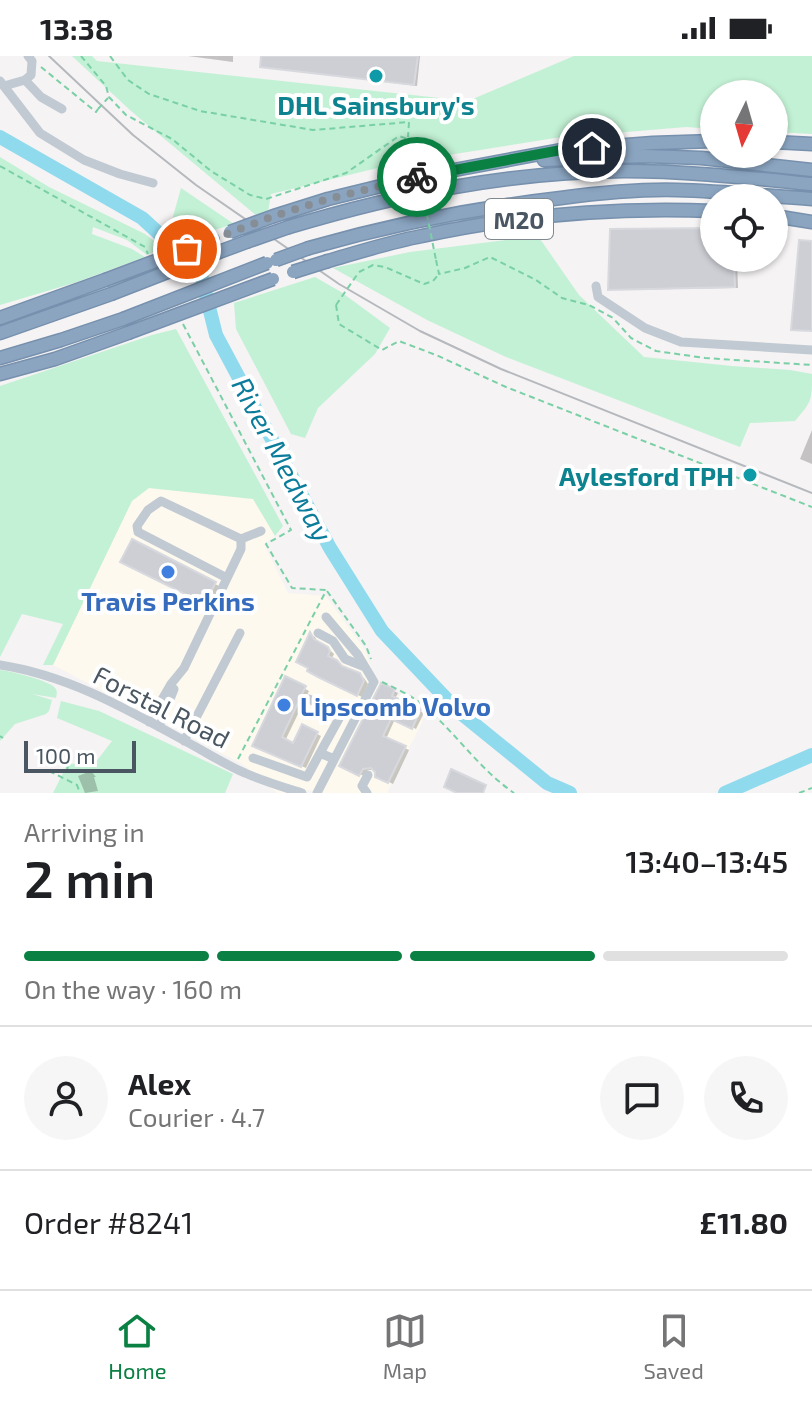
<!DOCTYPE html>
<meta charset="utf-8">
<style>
:root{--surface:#fff;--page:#f6f6f6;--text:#202124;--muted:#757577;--line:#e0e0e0;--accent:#0b8043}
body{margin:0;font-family:"Exo 2",sans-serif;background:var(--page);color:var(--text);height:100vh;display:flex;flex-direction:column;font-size:30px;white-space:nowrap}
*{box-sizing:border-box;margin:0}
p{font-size:26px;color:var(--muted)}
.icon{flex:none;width:44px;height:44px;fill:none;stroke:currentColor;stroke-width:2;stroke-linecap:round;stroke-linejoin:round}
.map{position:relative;height:737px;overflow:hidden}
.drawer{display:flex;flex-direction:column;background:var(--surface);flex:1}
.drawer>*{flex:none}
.needle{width:52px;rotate:185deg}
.tools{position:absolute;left:700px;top:24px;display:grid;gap:16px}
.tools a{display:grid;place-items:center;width:88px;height:88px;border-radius:50%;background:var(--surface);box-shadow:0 2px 6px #0004;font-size:40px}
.scale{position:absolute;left:24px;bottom:20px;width:112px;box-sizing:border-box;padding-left:8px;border:4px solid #4a5661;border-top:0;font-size:22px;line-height:28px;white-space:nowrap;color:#4a5661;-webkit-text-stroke:6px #fff;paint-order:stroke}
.pin{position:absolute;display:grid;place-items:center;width:68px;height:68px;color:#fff;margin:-34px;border:4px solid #fff;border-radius:50%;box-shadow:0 2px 8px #0007}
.courier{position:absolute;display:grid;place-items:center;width:80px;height:80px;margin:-40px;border:6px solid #0b8043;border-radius:50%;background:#fff;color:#222;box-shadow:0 2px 10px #0007}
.head em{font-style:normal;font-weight:600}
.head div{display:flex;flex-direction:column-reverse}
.head{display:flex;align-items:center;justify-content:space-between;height:136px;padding:0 24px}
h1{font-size:52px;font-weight:600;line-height:60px}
.bar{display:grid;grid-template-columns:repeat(4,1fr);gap:12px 8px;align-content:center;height:96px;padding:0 24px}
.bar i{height:10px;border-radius:6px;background:var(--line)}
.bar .active{background:var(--accent)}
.bar p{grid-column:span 4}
.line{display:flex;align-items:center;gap:20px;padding:0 24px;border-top:2px solid var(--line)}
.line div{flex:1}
.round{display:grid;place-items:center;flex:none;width:84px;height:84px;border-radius:42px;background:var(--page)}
.status{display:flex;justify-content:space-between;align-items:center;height:56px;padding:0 40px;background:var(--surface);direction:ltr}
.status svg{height:22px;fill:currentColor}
.tab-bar{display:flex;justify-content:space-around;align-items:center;height:112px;border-top:2px solid var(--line);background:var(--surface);font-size:22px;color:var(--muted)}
.tab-bar a{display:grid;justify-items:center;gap:4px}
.tab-bar .active{color:var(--accent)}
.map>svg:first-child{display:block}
.commercial{fill:#fdf9ef}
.green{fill:#c3f1d5}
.shadow{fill:#0003}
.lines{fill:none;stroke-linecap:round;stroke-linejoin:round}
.river{stroke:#90daee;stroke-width:14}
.building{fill:#cdcfd5;stroke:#d7d9de;stroke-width:2}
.highway-casing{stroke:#7690ad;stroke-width:15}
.path{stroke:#7ad0a6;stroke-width:2;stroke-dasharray:6 4;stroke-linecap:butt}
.minor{stroke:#c1cad2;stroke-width:9}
.highway{stroke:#8ba5c1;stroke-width:12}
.rail{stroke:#b5b8bd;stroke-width:2}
.highway-bridge-casing{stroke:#7690ad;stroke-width:15;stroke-linecap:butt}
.path-bridge{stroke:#7ad0a6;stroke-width:2;stroke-dasharray:6 4;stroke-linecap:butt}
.highway-bridge{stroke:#8ba5c1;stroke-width:12}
.done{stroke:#868d94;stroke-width:8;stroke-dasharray:0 14.4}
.route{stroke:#0b8043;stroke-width:10}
.culture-dot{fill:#0f9aa8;stroke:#fff;stroke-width:3}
.shop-dot{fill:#3f7fe0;stroke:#fff;stroke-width:3}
.labels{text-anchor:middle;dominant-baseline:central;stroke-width:8;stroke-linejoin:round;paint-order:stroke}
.shield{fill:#fff;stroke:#808990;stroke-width:2}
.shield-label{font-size:24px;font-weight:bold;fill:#4a5661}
.culture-label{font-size:26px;font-weight:bold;fill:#0d838f;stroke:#fff}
.shop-label{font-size:26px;font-weight:bold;fill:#366cbe;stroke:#fff}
.street-label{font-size:26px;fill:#4a5661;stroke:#fff}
.water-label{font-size:28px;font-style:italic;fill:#0c7c9b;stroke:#fff}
</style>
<div class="status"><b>13:38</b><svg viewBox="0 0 49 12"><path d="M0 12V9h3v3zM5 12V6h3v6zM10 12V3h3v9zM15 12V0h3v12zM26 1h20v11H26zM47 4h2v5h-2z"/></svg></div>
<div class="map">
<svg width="812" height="737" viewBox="0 0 812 737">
<rect width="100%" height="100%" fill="#f5f3f3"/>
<!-- commercial -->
<path class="commercial" d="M149,432L253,443L275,480L264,488L288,537L326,540L365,594L376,625L426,658L387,737H324L308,734L306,737H277L242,708L53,609L132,445Z"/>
<!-- green -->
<path class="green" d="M72,0H92L97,5L468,45L574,0H812V78L774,76V38H714V73L686,71L555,82L398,107L271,138L268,156L257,160L131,55Z
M0,101L49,131L145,178L163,192L147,199L127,184L93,171L92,178L132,193L145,201L74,227L0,249Z
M181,132L234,168L188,182L172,164Z
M538,180L579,239L644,301L732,310L790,314L812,318C812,345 812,345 795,365L750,367L740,391L506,301L427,264L333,212L410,196Z
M315,221L341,236L390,272L375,298L318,352L305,382L291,378L236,273L234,247Z
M176,273L283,470L275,480L253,443L149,432L132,445L53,609H43L63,568L22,558L0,601V330L152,279Z
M0,614C11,615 45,624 53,630C58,634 57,637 56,642L32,638L52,644L49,655L46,658L15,668L0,685Z
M61,645L99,655L233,718L225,737H53L68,707L92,711L112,685L57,662Z"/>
<!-- shadow -->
<path class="shadow" d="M188,0H233V6Z
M263,0H420L417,30L265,11Z
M714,174V202H737L738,232L613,234L610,232Z
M812,374V408L800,403Z
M133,486L219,530L210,549L123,505Z
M311,579L315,581L318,588L332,596L334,598L331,604L348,619H359L364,622L368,628L362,641L325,623Z
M286,623L309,635L285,685L294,689L303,671L321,680L306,712L258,691Z
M382,629L398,637L395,643L424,657L416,673L395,663L386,683L409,694L393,728L377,720L375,714H368L364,720L342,710Z
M91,715L96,721H94L98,735L85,737L78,720Z"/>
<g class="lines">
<!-- river -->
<path class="river" d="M0,81L142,162L200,215L216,279L330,492L382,575L457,654L547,727L570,737
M725,737L812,699"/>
</g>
<!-- building -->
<path class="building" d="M261,0H418L414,29L260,11Z
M714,172V202H734L735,231L608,234L610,173Z
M799,184L812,185V275L791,274Z
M132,483L216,526L205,548L120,506Z
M310,576L314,583L328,591L330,595L328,600L337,604L342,610L360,617L364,625L357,640L318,621L307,615L308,612L296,606Z
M285,620L306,630L282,681L293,687L302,668L318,676L301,711L252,690Z
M381,627L395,633L392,640L421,653L412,673L391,663L383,680L406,690L388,727L375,721V716L371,712L363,713L359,720L339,710Z
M451,713L486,729L483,737H457L444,731Z"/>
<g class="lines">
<defs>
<path id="highway" d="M774,86L812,88
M544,104L645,100L701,102L812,114
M274,160L328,143L422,120L561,94L653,87L714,85
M774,160L812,166
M289,171C399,138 508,116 624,115C687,115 750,122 812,128
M309,192C393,168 474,152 561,142C599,137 639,133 677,134C722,135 767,140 812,143
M219,196L246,186
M328,205C359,196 390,186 422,180C518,159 616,151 714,155
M0,262L105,224
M0,277L111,238
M0,302L61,284L123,263
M0,318L55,303L128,277"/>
</defs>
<!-- highway casing -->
<use href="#highway" class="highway-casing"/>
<!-- path -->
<path class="path" d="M81,0L106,30L109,41L126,59L172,83L211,115L250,139L266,143L346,117L399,80L408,83L413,89
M110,0L128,24L149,38L200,55L313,74L409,66L408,81
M41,11L96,56L98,53
M0,110L145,191L148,198
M436,204L439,218L465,212L490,201L536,224L562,242L589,249L613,262L631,282L656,295L705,302L812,309
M359,216L373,209L385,211L424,228L433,225L438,219
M336,249L339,268L382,294L399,285L436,299L506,331L812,451
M183,268L291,474L266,488L292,532L326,534
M327,535L366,590L371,603
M382,626C397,633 413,640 425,651C457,678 478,712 514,737
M0,680L3,682
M238,703L326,535
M49,715L77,729L80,737
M67,716L68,707
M799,737L812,732"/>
<!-- minor -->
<path class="minor" d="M25,24L41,41L62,53
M0,25L40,77L84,104L120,118L153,127
M4,30L25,24L31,19L32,5L28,0
M596,230L598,241L645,272L681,286L812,294
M241,483L261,475
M227,522L138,476L137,470L148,454L161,445L241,483
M318,577L333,585L345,603L365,611
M0,609C72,620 133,657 196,691C212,700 228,710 245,717C263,725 283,731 302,737
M309,643L341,659L320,697L334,703
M149,666L171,628L184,612L241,493V483
M159,671L174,633
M184,685L240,577
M253,702L307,721L320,697
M317,737L374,626L358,599L326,561
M367,737L362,730L368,719"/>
<!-- highway -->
<use href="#highway" class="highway"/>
<!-- rail -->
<path class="rail" d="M49,0L133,79L196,129L339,228L420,275L501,313L812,437"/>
<defs>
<path id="highway-bridge" d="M230,176L274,160
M246,186L289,171
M276,204L309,192
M293,216L328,205
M105,224L214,183
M111,238L219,196
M123,263L267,207
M128,277L273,223"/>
</defs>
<!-- highway-bridge casing -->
<use href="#highway-bridge" class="highway-bridge-casing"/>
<!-- path-bridge -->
<path class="path-bridge" d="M98,53L108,42
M413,89L436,204
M336,249L359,216"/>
<!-- highway-bridge -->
<use href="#highway-bridge" class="highway-bridge"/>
</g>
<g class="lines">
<!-- done -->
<path class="done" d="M187,193L274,160L328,143L417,121"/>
<!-- route -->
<path class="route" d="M417,121L561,94L592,92"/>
</g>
<!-- markers -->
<g class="culture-dot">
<circle cx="376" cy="20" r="8"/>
<circle cx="750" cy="419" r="8"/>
</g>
<g class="shop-dot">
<circle cx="168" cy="516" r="8"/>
<circle cx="284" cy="649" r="8"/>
</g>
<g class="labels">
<!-- shield labels -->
<rect class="shield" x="485" y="143" width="68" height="40" rx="6"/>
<g class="shield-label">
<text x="519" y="163">M20</text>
</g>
<!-- culture labels -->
<g class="culture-label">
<text x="376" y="48">DHL Sainsbury's</text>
<text x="734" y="419" text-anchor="end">Aylesford TPH</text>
</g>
<!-- shop labels -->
<g class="shop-label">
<text x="168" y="544">Travis Perkins</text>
<text x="300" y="649" text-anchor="start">Lipscomb Volvo</text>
</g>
<!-- street labels -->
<g class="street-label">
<text transform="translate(162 650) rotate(27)">Forstal Road</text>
</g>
<!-- water labels -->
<g class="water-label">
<text transform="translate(283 403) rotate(62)">River Medway</text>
</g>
</g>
</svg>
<div class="tools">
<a><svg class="needle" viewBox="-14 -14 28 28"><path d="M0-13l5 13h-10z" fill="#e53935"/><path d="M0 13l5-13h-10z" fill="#757577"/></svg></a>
<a><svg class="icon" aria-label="locate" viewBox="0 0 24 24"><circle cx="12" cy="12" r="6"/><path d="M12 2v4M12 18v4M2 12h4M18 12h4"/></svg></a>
</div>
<div class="scale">100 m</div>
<div class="pin" style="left:187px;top:193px;background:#ea580c"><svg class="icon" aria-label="bag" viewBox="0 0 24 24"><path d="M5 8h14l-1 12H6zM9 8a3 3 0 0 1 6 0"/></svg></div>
<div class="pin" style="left:592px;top:92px;background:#1f2937"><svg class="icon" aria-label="home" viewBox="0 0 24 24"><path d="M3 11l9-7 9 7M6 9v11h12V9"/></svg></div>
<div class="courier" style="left:417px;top:121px"><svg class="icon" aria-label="bike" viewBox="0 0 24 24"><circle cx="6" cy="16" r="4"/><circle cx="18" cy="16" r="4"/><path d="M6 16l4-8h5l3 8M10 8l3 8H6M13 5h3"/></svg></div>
</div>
<section class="drawer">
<div class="head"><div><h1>2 min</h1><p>Arriving in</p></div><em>13:40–13:45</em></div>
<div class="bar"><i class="active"></i><i class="active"></i><i class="active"></i><i></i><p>On the way · 160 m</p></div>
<div class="line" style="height:144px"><a class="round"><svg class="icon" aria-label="person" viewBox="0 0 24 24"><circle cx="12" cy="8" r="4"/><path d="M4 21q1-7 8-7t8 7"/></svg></a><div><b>Alex</b><p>Courier · 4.7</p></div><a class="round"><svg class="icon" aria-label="chat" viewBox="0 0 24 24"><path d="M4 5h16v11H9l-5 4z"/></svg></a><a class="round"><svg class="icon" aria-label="phone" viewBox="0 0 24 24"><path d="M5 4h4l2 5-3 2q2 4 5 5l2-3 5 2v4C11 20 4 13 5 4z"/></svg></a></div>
<div class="line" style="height:104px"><div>Order #8241</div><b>£11.80</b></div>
</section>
<nav class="tab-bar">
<a class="active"><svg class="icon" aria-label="home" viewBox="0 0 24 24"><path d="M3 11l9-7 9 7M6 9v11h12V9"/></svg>Home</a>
<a><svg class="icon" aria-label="map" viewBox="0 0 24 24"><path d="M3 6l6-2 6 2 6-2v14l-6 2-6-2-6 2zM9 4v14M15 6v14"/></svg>Map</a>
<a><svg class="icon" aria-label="saved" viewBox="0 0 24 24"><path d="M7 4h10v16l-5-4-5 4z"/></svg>Saved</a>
</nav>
